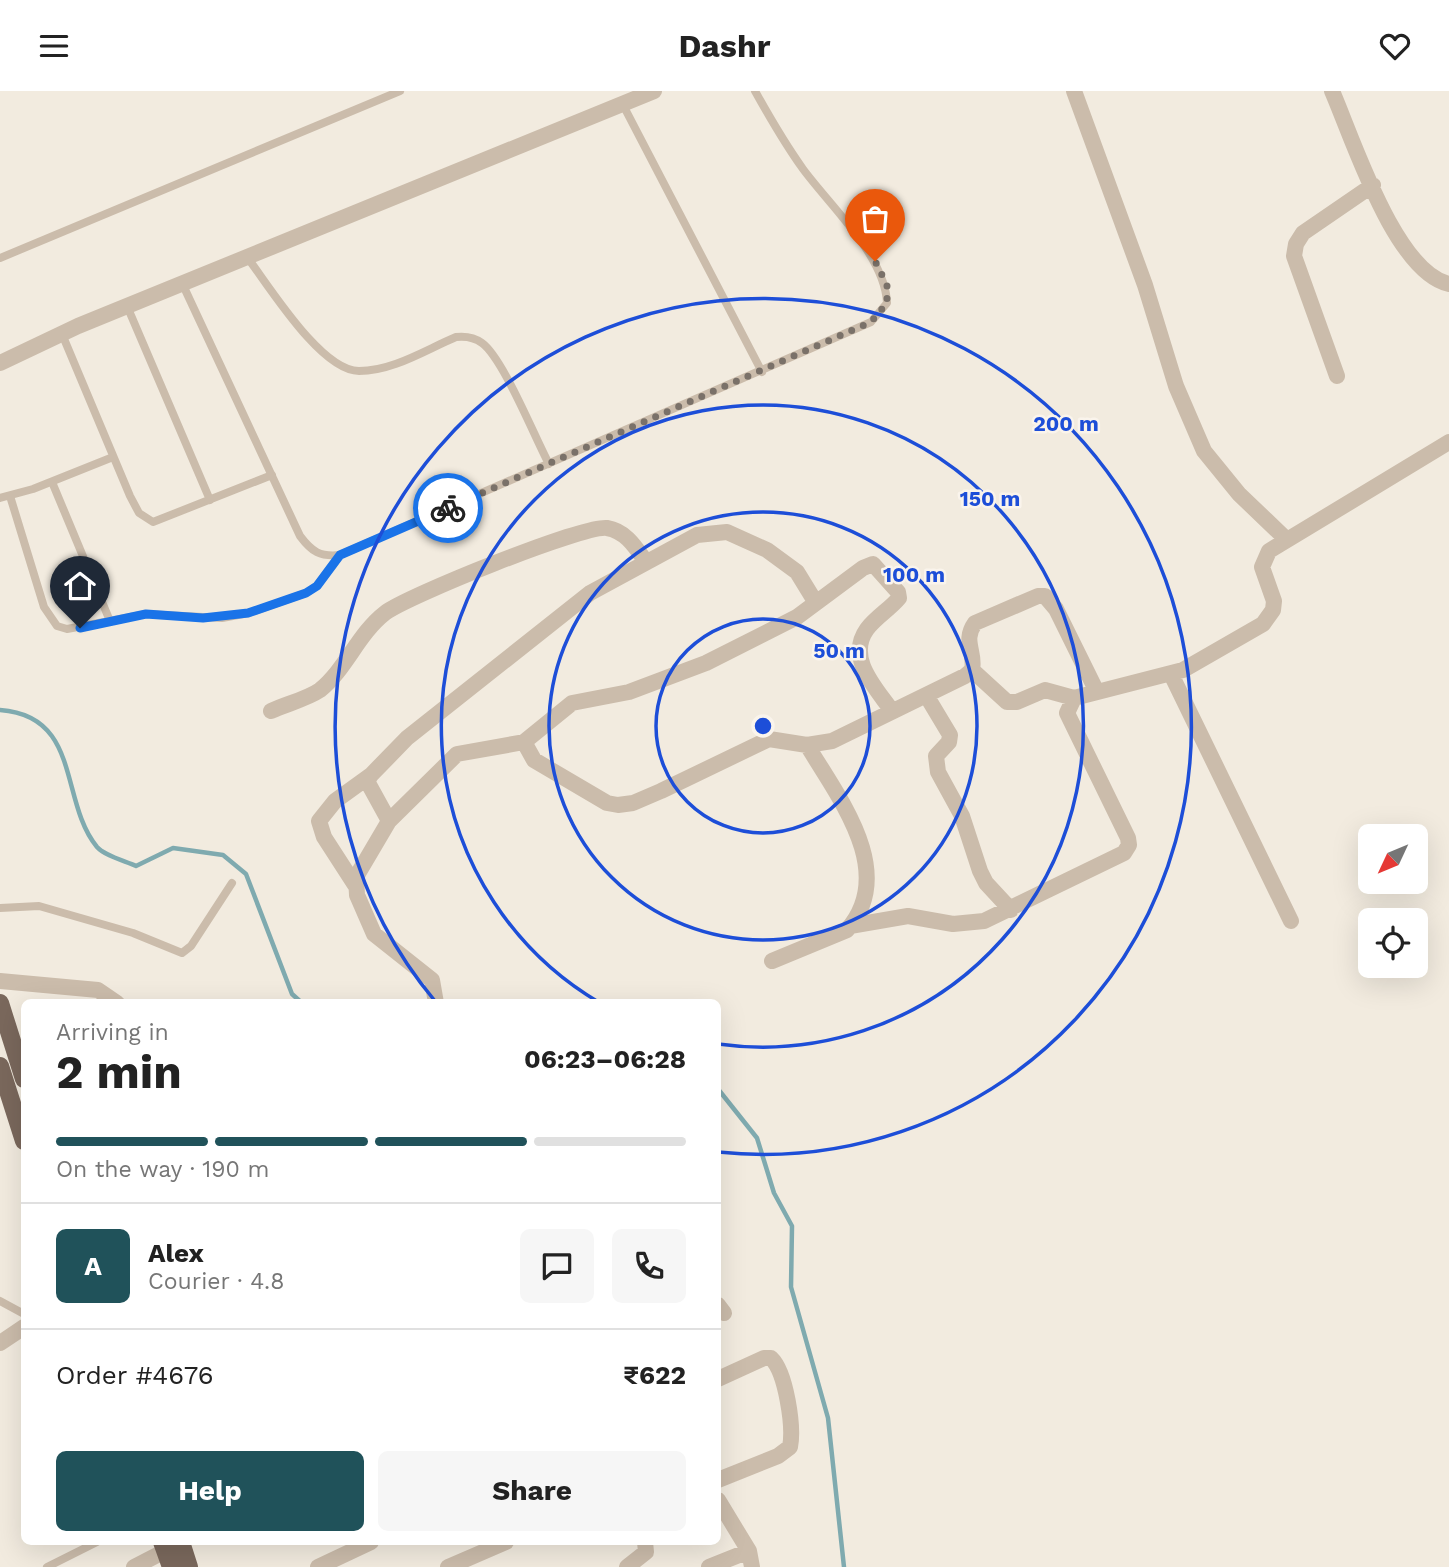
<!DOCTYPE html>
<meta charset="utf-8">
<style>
:root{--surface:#fff;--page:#f6f6f6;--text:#222;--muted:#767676;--line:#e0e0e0;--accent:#20525a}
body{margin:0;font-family:"Work Sans",sans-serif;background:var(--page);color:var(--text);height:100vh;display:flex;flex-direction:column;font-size:26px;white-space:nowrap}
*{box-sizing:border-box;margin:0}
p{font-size:23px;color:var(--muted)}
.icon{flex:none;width:38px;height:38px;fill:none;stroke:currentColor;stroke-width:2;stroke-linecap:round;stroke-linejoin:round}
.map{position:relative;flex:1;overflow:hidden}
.drawer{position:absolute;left:21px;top:908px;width:700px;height:546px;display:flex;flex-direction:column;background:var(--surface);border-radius:10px;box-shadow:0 7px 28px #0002}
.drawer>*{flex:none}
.needle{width:46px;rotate:226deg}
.controls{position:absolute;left:1358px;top:733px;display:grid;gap:14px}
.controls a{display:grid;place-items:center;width:70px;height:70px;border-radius:10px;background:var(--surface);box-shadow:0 7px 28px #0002;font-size:35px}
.pin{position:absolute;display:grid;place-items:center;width:60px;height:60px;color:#fff;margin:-72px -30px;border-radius:50% 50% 50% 0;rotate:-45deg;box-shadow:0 0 7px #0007}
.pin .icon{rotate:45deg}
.courier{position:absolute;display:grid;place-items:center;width:70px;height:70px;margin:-35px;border:5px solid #1a73e8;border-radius:50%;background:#fff;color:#222;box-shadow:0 2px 9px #0007}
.summary em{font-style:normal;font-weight:700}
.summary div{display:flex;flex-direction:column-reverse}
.summary{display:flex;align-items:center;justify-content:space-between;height:119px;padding:0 35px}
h1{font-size:46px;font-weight:700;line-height:52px}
.bar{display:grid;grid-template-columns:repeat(4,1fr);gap:10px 7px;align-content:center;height:84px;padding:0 35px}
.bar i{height:9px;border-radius:5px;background:var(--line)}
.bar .on{background:var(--accent)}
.bar p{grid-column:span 4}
.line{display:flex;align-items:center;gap:18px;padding:0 35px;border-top:2px solid var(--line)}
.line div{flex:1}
.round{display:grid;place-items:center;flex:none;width:74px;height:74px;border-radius:10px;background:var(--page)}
.button{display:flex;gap:14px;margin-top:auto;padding:14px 35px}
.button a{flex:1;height:80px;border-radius:10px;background:var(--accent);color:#fff;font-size:28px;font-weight:700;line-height:80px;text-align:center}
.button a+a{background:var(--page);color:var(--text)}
header{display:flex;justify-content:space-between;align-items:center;height:91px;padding:0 35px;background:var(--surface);font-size:32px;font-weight:700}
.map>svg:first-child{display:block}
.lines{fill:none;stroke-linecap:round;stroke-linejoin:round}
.stream{stroke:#7faaaf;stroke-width:4.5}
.lane{stroke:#cbbcab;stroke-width:8}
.street{stroke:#cbbcab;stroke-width:16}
.primary{stroke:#7a685c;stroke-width:18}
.done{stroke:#7a7169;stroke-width:7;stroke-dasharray:0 12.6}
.route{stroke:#1a73e8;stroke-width:9}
.ring{fill:none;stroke:#1d4ed8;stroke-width:3.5}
.centre{fill:#1d4ed8;stroke:#faf4ec;stroke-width:3.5}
.ring-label{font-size:21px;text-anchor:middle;font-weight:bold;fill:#1d4ed8;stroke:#faf4ec;stroke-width:5;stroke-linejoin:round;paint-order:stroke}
</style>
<header><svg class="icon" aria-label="menu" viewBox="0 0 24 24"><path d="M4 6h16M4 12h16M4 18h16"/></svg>Dashr<svg class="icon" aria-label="heart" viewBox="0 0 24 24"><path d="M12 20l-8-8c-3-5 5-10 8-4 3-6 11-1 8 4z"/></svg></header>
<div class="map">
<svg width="1449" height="1476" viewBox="0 0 1449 1476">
<rect width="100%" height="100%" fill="#f2ebdf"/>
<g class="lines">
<!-- stream -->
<path class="stream" d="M0,619C82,625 59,710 97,756C105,765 125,770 136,775L173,757L223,764L246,783L292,903L302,912
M718,998L757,1047L774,1102L792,1135L791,1196L828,1327L844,1476"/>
<!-- lane -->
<path class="lane" d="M622,12L762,281
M247,166C269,195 321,280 359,280C393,280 425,259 456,246C465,245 474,246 482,252C503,267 535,347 549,373
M0,167L400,0
M182,192L300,445C312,461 320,466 340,464L871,231L887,212C885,165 831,116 803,78C785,53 770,27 755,0
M127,215L210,409
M62,243L130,405L139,422L153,431L272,384
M52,391L110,530
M10,405L44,516L57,535L67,538L146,523L222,527L249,522L306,502L317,495L340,464
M0,407L33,398L113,366
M0,817L39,815L133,842L182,862L191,855L232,792
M0,1210L24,1223
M47,1476L97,1451"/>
<!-- street -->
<path class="street" d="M1074,0L1145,194L1176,295L1204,360L1239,403L1285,447
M1332,0C1353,48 1395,181 1449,193
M0,272L78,235L654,0
M1337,285L1294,165L1296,153L1303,142L1373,94
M972,579L1007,611H1017L1045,599L1074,607
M1171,583L1291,830
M926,604L950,644L949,651L936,665L938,681L962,725L980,780L986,792L1011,819
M271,620C286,613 307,608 320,599C346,578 358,543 385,522C407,505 583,434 607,437C626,440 636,457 646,471
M524,651L534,669L607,712L618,714L633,712L661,700L769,648L807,654L832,650L965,585L972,579C976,561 962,550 975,532L1038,505H1045L1056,518L1096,599
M389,730L457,663L524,651L572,612L629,601L706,572L797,526L863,477L873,473L898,501L899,507C890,518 876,526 867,538C846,567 876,597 892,620
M355,794L324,746L319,730L335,710L371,684
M850,835L908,825L953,833L984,830L1124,762L1129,754L1128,747L1067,622L1074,607L1183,579L1263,533L1273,519L1274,510L1262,476L1269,460L1449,351
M772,870L847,839C898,781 838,706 807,654
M0,890L98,899L117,912
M436,912L432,889L374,843L357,804L356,786L389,730L367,690L371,684L407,647L590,502L697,444L727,441L767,459L797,481L816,512
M718,1214L724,1222
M0,1252L24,1236
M718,1288L764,1267H771C786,1281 794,1336 790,1356L778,1365L718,1389
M718,1409L749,1460L752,1476
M134,1476L165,1460
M318,1476L371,1451
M448,1476L506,1451
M627,1476L646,1461L645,1451
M709,1476L749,1460"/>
<!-- primary -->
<path class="primary" d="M0,912L24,988
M0,975L24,1050
M162,1451L171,1476
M181,1451L189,1476"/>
</g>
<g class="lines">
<!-- done -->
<path class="done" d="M448,417L871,231L887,212V194L875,170"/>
<!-- route -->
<path class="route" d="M80,537L146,523L203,527L248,522L306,502L317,495L340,464L448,417"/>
</g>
<!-- distance rings -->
<g class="ring">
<circle cx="763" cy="635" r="107"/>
<circle cx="763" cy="635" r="214"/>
<path d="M600 912A321 321 0 1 1 718 953"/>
<path d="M435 910A428 428 0 1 1 718 1061"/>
</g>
<circle cx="763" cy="635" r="10" class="centre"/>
<g class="ring-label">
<text x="1066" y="340">200 m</text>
<text x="990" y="415">150 m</text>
<text x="914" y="491">100 m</text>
<text x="839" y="567">50 m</text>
</g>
</svg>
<div class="controls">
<a><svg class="needle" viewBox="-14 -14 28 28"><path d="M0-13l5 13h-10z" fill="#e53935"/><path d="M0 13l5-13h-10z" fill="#767676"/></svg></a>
<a><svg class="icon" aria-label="locate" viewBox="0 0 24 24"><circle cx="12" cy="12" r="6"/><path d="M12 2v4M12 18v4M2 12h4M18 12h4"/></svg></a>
</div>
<div class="pin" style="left:875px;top:170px;background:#ea580c"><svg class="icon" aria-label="bag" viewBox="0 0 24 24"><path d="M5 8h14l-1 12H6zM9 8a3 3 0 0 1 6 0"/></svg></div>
<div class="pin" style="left:80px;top:537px;background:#1f2937"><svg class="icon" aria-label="home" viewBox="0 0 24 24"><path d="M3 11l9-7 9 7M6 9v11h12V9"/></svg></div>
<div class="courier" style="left:448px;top:417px"><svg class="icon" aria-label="bike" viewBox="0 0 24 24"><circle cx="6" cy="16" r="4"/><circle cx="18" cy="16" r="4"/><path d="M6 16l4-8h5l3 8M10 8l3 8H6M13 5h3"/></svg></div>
<section class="drawer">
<div class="summary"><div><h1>2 min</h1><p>Arriving in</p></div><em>06:23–06:28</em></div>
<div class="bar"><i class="on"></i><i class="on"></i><i class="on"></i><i></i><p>On the way · 190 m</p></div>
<div class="line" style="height:126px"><b class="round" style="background:var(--accent);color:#fff">A</b><div><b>Alex</b><p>Courier · 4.8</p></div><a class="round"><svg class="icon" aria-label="chat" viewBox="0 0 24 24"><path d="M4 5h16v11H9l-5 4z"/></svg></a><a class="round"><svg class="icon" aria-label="phone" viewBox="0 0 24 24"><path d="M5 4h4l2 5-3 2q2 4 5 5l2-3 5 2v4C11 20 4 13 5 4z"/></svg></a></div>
<div class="line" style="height:91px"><div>Order #4676</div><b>₹622</b></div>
<div class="button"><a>Help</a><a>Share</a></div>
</section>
</div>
